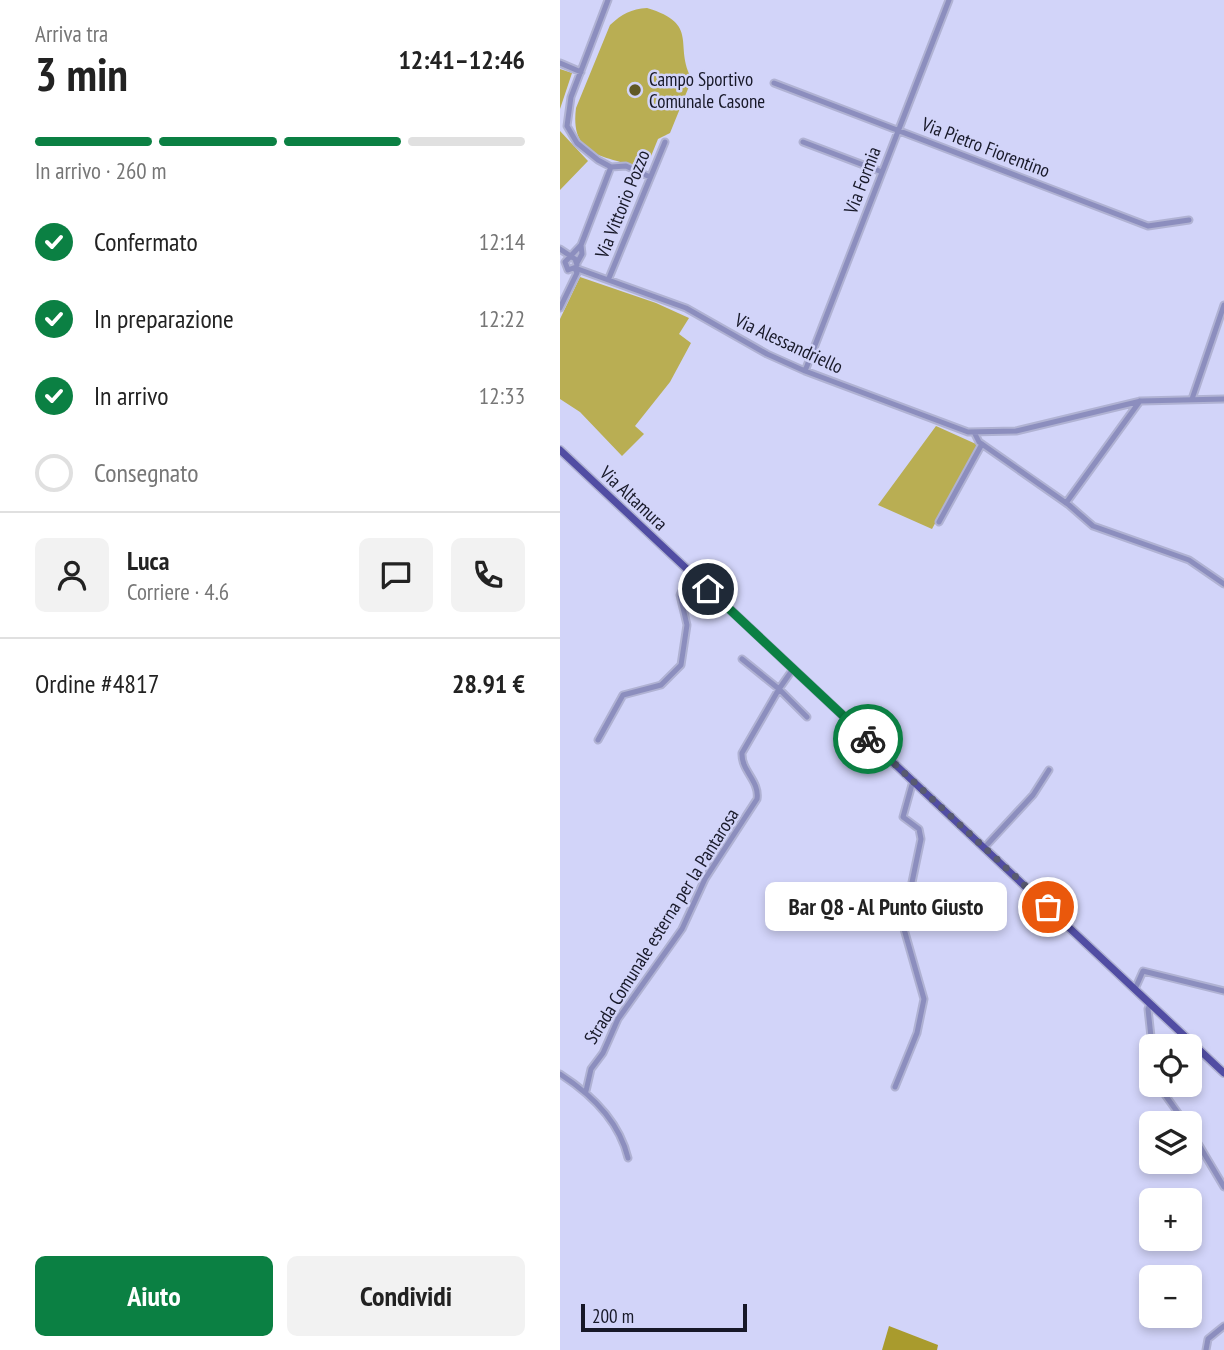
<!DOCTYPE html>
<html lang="it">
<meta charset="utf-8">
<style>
:root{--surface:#fff;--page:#f2f2f2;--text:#222;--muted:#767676;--line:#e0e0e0;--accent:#0b8043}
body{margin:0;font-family:"PT Sans Narrow",sans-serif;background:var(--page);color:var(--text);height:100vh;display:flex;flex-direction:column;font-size:26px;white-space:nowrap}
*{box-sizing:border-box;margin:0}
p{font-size:23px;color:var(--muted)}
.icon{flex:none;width:38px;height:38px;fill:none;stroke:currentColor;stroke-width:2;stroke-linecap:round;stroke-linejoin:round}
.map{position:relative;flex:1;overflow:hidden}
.drawer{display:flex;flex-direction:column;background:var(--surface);width:560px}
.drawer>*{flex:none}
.buttons{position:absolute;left:579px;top:1034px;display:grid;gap:14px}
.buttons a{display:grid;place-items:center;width:63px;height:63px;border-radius:10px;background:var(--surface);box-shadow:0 4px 10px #0003;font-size:35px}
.scale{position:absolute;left:21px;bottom:18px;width:166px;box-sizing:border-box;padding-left:7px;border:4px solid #171828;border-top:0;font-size:19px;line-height:24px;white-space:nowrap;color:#171828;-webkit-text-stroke:5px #d2d4f9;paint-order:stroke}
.pin{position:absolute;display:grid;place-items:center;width:60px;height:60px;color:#fff;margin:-30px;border:4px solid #fff;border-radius:50%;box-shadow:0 2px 7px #0007}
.courier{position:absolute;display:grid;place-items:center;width:70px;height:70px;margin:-35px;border:5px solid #0b8043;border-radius:50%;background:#fff;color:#222;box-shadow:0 2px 9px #0007}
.bubble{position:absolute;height:49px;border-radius:10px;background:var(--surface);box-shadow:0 4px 10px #0003;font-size:23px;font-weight:700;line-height:49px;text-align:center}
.head em{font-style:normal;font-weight:700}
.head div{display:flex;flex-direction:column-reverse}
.head{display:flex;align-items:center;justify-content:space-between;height:119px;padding:0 35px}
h1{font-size:46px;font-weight:700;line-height:52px}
.bar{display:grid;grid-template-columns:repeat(4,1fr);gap:10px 7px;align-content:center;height:84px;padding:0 35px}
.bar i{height:9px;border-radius:5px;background:var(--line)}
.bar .selected{background:var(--accent)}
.bar p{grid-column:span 4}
.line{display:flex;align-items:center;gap:18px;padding:0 35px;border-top:2px solid var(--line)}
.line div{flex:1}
.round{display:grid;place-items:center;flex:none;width:74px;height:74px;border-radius:10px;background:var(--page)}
ol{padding:0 35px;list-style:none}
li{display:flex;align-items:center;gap:21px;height:77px}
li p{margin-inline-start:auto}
li .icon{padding:7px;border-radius:50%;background:var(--accent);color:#fff;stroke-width:4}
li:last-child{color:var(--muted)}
li i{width:38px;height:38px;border:4px solid var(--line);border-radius:50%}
.action{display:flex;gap:14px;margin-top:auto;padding:14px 35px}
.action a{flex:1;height:80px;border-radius:10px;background:var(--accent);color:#fff;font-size:28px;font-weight:700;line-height:80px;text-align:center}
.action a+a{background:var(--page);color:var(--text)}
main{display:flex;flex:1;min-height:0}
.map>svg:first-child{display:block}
.green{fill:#b9ae53}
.forest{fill:#a99b2d}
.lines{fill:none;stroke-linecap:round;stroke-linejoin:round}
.minor-casing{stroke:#b0b2d3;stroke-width:9}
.major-casing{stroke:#b0b2d3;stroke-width:10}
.minor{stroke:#8c8ebe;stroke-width:5}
.major{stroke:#514da3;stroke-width:7}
.done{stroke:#585a71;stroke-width:7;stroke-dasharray:0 12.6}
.route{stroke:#0b8043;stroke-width:9}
.poi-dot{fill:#605926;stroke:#d2d4f9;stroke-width:2.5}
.labels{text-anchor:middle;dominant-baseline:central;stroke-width:5;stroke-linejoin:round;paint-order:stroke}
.poi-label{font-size:19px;fill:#171828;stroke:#d2d4f9;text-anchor:start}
.street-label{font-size:19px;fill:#171828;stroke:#d2d4f9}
</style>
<main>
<section class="drawer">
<div class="head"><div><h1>3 min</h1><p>Arriva tra</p></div><em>12:41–12:46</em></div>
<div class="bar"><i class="selected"></i><i class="selected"></i><i class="selected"></i><i></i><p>In arrivo · 260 m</p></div>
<ol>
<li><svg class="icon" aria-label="check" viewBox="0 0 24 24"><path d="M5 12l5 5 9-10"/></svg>Confermato<p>12:14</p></li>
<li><svg class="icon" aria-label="check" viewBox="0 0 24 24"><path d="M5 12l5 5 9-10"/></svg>In preparazione<p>12:22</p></li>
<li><svg class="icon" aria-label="check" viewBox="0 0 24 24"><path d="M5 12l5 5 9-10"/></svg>In arrivo<p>12:33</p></li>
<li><i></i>Consegnato</li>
</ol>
<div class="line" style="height:126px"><a class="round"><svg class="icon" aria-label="person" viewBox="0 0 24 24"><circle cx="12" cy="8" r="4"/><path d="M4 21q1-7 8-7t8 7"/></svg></a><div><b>Luca</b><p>Corriere · 4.6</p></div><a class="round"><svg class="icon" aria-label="chat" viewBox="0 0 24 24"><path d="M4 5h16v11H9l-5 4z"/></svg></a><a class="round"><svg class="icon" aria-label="phone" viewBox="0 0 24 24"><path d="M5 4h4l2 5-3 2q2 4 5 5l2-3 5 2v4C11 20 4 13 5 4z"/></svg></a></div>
<div class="line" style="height:91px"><div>Ordine #4817</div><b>28.91 €</b></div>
<div class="action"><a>Aiuto</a><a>Condividi</a></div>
</section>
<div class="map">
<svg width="664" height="1350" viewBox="0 0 664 1350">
<rect width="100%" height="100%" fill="#d2d4f9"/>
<!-- green -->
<path class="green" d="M87,8C141,24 113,46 132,79L110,133L98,139L85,171C52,154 9,162 16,108L50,25C62,14 71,9 87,8Z
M0,69L12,73L0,109Z
M0,131L28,161L0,190Z
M20,277L96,303L129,318L119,334L131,343L110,382L75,426L84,434L62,456L20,412L0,399V319Z
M376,426L416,444V448L372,529L318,505Z"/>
<!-- forest -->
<path class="forest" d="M329,1326L378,1345L377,1350H322Z"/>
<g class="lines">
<defs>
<path id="minor" d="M48,0L11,97L7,126L17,143L38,160L51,167L66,166L90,177
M0,63L21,72
M214,83L588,226L629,220
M243,142L322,172
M0,249L15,259L17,265
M17,263L22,254L21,245
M16,267L8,270L5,262L21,245L51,167
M49,278L105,142
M0,308L17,273L15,268L126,308L207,354L245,371L408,432L456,431L581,401L664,399
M245,371L389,0
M632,399L664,305
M415,434L419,442L509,505L533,526L629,560L664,584
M506,503L580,401
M379,522L422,444
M182,659L219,689L247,717
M38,740L63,695L101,685L121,665L127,625L120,595L130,573
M424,848L473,795L489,770
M575,989L583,971L664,991
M590,1004L588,1009L592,1046
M0,1074C31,1094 59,1120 68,1158
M598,1085L626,1124
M335,1087L357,1033L364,999L340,915L350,892L361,839L359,829L343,817L353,781
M26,1091L31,1069L43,1053L58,1019L122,929L145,879L197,799C200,781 181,771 182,753L219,689L233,669
M630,1130L664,1187
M646,1350L648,1339L664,1326"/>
<path id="major" d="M0,450L664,1073"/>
</defs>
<!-- minor casing -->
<use href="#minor" class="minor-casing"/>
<!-- major casing -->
<use href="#major" class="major-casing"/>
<!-- minor -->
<use href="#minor" class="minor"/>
<!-- major -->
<use href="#major" class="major"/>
</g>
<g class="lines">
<!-- done -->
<path class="done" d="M308,739L488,907"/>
<!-- route -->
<path class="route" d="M148,589L308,739"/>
</g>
<!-- markers -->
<circle class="poi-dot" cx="75" cy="90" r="7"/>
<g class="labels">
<!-- poi labels -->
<g class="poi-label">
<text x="89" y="79">Campo Sportivo<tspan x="89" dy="22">Comunale Casone</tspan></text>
</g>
<!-- street labels -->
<g class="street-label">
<text transform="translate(426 147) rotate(21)">Via Pietro Fiorentino</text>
<text transform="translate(302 180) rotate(-69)">Via Formia</text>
<text transform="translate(62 204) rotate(-68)">Via Vittorio Pozzo</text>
<text transform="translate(229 343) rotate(25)">Via Alessandriello</text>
<text transform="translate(74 498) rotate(43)">Via Altamura</text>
<text transform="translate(101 926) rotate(-58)">Strada Comunale esterna per la Pantarosa</text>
</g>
</g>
</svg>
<div class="buttons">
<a><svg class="icon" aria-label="locate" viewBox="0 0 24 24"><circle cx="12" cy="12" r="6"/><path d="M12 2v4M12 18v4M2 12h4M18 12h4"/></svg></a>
<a><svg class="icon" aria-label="layers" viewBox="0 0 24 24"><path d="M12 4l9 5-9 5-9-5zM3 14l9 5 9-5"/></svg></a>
<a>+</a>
<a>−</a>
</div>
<div class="scale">200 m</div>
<div class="pin" style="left:488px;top:907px;background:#ea580c"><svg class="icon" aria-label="bag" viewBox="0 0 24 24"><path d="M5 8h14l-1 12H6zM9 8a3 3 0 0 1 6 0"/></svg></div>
<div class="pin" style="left:148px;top:589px;background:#1f2937"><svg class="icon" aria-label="home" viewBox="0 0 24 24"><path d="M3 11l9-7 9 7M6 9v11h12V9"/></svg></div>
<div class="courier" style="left:308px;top:739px"><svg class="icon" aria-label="bike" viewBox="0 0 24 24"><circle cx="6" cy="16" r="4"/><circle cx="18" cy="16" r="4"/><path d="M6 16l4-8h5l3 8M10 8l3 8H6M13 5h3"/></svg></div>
<div class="bubble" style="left:205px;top:882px;width:242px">Bar Q8 - Al Punto Giusto</div>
</div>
</main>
